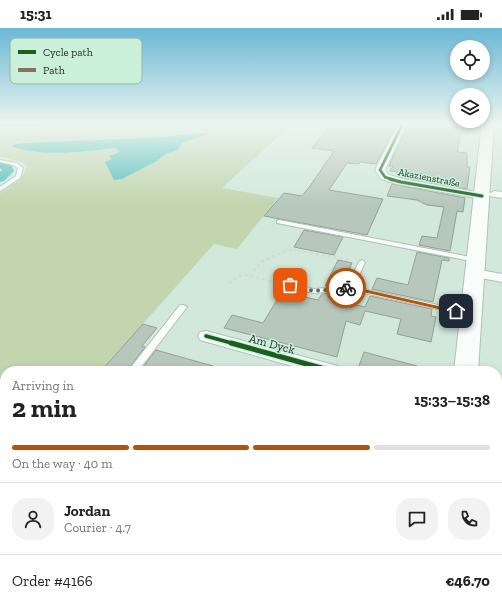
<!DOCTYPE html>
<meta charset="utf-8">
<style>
:root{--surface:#fff;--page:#f2f2f2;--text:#222;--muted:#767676;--line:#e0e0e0;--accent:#b45309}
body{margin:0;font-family:"Zilla Slab",serif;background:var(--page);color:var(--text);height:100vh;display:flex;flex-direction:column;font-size:15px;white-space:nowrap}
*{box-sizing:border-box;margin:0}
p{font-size:13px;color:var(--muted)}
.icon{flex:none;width:22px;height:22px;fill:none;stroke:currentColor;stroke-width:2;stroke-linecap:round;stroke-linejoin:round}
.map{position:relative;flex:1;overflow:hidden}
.panel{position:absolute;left:0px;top:338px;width:502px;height:248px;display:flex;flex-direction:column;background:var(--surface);border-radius:16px 16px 0 0;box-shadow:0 2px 6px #0003}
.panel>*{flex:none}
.controls{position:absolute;left:450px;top:12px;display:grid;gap:8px}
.controls a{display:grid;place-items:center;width:40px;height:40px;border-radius:50%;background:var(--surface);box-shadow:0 2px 6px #0003;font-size:20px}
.pin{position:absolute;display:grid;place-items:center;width:34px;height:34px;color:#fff;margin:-17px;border-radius:8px;box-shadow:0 2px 6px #0006}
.courier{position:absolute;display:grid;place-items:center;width:40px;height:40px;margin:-20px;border:3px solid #b45309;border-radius:50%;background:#fff;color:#222;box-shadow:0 1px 5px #0007}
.overview em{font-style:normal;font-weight:700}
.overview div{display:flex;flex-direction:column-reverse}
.overview{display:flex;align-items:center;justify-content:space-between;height:68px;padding:0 12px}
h1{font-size:26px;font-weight:700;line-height:30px}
.bar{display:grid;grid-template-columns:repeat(4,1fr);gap:6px 4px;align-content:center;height:48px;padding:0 12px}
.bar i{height:5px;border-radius:3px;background:var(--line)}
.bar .on{background:var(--accent)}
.bar p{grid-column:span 4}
.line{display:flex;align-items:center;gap:10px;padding:0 12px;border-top:1px solid var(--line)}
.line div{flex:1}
.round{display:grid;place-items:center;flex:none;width:42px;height:42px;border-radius:16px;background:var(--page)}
.status{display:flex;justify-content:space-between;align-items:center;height:28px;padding:0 20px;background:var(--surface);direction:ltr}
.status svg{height:11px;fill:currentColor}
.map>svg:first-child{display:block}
.green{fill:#c2d5af}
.water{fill:#50bdbc}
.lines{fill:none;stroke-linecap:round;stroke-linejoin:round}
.canal{fill:#50bdbc;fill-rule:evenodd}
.building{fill:#b8c7bb;stroke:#92a095}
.service-casing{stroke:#afc0b6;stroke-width:2}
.minor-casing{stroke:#afc0b6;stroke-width:2}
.secondary-casing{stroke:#afc0b6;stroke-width:2}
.path-far2{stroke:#d4dad7;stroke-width:2;stroke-dasharray:2 2;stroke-linecap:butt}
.path-far1{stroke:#d4dad7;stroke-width:2.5;stroke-dasharray:3 3;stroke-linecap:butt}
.path{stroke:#d4dad7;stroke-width:3;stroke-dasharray:3.5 3.5;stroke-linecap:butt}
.service{fill:#f8fcfa;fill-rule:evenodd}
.minor{fill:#f8fcfa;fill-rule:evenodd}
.secondary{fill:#f8fcfa;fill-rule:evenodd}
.quiet{stroke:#8d6e63;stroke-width:4.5;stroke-dasharray:9 4.5;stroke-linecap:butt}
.cycleway-far3-casing{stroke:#caf0da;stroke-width:4}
.cycleway-far2-casing{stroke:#caf0da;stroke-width:5}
.cycleway-far1-casing{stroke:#caf0da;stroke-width:6}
.cycleway-casing{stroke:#caf0da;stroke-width:8}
.cycleway-far3{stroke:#1b5e20;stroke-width:2.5}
.cycleway-far2{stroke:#1b5e20;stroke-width:3}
.cycleway-far1{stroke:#1b5e20;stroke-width:3.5}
.cycleway{stroke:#1b5e20;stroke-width:5}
.route{fill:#b45309}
.done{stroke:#5d6e64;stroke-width:4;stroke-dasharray:0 7.2}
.labels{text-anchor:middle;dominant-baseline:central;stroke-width:3;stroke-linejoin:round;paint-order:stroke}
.far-street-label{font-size:10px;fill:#1e2c24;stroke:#caf0da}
.street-label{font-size:12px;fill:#1e2c24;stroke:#caf0da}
.key{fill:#caf0da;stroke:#96b5a3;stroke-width:1}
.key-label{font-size:11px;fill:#1e2c24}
</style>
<div class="status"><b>15:31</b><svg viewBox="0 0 49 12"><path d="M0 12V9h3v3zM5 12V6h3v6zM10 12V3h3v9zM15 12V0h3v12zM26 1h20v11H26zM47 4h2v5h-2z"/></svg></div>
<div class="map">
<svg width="502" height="586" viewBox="0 0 502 586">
<rect width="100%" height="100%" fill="#d2e8db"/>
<!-- green -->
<path class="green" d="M0,95H293L222,160L278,170L237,221L214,216L101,343H5V451L0,456V165L21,151L27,139L23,134L0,129Z
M260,581H335L334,586H268L259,582Z"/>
<!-- water -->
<path class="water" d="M200,105L207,106L182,115L178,122L166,126L155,134L122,151L114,152L105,134L112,131L109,128L120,124L116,120C83,123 43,130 11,118L15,116L27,115L166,109Z"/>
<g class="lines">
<!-- canal -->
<path class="canal" d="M0,133L11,136L14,143L4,153L0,154V144L2,142L0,140Z"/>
</g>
<!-- building -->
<path class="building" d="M332,95L375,100L379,95L397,96L376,136L360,134L359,136L347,135L329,162L383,171L367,207L264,188L284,165L302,168L310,158L334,123L312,120Z
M414,95H466L461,106L457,124L467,125V139H470L467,161L403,150L397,148L398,144L390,143L393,138H389L408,97L413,98Z
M392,156L465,170L463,184L457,183L450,223L419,217L422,208L437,210L444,179L427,177L417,172L387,168Z
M304,202L343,209L334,227L294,219Z
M417,224L449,230V233L442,232L433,274L372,261L377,250L408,257Z
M338,232L352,235L342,257L325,258Z
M282,264L318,272L322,266L339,264L335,272L365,279L370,268L432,281L431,288L436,289L431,314L397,306L401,291L365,283L360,297L346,293L337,329L224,300L232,287L263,295Z
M143,296L157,300L142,318L145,319L127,343H101Z
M156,322L213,338V343H140Z
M364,324L417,338L416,343H377L359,338Z"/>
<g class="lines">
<defs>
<path id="service" d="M0,132L17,135L23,140L20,150L0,163V159L16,148L18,140L13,137L0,134Z
M279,192L476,230L479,232L476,234L277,195V193Z
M362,232L365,234L354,259L471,284L475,286L471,288L350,262L314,265L287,259L286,257L290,255L314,261L347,258L359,234Z
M180,277H183L187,279L138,343H128Z"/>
<path id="minor" d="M399,95H407L385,142L389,147L403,151L482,165L486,166L487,168L486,170L482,171L397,156L381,151L375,142Z
M485,95L502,97V101L485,99Z
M494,163L502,164V170L490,168L489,166Z
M475,241L502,246V254L470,248L468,245L470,242Z
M206,303L338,338L341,343H310L200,312L198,308L200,304Z
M5,488V516L0,518V490Z"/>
<path id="secondary" d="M482,95H494L478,343H454Z
M404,581H442L441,586H403Z"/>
</defs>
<!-- service casing -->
<use href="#service" class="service-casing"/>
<!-- minor casing -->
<use href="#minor" class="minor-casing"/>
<!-- secondary casing -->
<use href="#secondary" class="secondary-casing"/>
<!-- path-far2 -->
<path class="path-far2" d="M283,224L289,221L304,224"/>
<!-- path-far1 -->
<path class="path-far1" d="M298,223L351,232
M250,248L261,234L286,223
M229,255L240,248L245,247L278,255"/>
<!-- path -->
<path class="path" d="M497,355L502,357"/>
<!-- service -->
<use href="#service" class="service"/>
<!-- minor -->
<use href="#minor" class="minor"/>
<!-- secondary -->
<use href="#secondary" class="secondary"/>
<!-- quiet -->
<path class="quiet" d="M0,506L5,500"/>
<defs>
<path id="cycleway-far3" d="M0,97L115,95
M393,152L385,149L380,142L403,95"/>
<path id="cycleway-far2" d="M390,151L401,154L482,168"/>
<path id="cycleway-far1" d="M206,308L235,316"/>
<path id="cycleway" d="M231,315L332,343"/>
</defs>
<!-- cycleway-far3 casing -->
<use href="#cycleway-far3" class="cycleway-far3-casing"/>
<!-- cycleway-far2 casing -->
<use href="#cycleway-far2" class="cycleway-far2-casing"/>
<!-- cycleway-far1 casing -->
<use href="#cycleway-far1" class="cycleway-far1-casing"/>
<!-- cycleway casing -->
<use href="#cycleway" class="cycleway-casing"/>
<!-- cycleway-far3 -->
<use href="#cycleway-far3" class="cycleway-far3"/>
<!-- cycleway-far2 -->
<use href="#cycleway-far2" class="cycleway-far2"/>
<!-- cycleway-far1 -->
<use href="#cycleway-far1" class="cycleway-far1"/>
<!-- cycleway -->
<use href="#cycleway" class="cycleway"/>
</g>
<!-- sky -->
<linearGradient id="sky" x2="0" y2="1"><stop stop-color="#6bb8d6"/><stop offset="0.54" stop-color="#ebf5ef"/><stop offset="1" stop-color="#ebf5ef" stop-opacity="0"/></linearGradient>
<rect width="502" height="177" fill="url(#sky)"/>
<!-- route -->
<path class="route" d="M346,258H350L460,283L456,285L350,261H344V259Z"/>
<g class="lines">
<!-- done -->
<path class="done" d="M290,257L314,263L346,260"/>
</g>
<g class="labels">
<!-- far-street labels -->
<g class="far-street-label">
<text transform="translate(429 150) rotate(11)">Akazienstraße</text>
</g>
<!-- street labels -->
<g class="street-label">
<text transform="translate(272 316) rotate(15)">Am Dyck</text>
</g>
</g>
<!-- legend -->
<rect x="10" y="10" width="132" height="46" rx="6" class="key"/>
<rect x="18" y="22" width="18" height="4" fill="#1b5e20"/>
<rect x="18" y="40" width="18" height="4" fill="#8d6e63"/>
<g class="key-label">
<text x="43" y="28">Cycle path</text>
<text x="43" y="46">Path</text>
</g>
</svg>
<div class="controls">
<a><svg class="icon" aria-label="locate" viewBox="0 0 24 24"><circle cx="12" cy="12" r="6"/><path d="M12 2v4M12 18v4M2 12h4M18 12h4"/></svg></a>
<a><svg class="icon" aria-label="layers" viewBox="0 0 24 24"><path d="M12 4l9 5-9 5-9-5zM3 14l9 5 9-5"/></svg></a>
</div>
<div class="pin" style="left:290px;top:257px;background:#ea580c"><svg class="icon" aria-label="bag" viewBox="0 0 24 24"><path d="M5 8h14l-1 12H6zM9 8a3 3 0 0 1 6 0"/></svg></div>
<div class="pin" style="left:456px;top:283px;background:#1f2937"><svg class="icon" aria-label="home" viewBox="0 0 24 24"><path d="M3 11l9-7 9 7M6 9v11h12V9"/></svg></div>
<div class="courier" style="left:346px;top:260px"><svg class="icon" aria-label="bike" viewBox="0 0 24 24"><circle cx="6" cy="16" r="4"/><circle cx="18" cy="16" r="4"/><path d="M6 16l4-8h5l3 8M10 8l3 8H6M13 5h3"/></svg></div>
<section class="panel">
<div class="overview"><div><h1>2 min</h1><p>Arriving in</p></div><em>15:33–15:38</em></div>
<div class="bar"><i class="on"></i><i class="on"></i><i class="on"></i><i></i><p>On the way · 40 m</p></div>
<div class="line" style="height:72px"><a class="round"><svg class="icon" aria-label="person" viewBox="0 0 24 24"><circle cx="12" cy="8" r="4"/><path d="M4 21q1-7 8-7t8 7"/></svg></a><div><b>Jordan</b><p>Courier · 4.7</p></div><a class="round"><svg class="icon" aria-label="chat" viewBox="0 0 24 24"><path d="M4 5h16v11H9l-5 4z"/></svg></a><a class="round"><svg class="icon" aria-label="phone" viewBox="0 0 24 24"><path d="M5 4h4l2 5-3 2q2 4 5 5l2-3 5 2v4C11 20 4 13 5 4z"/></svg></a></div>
<div class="line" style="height:52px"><div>Order #4166</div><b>€46.70</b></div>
</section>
</div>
